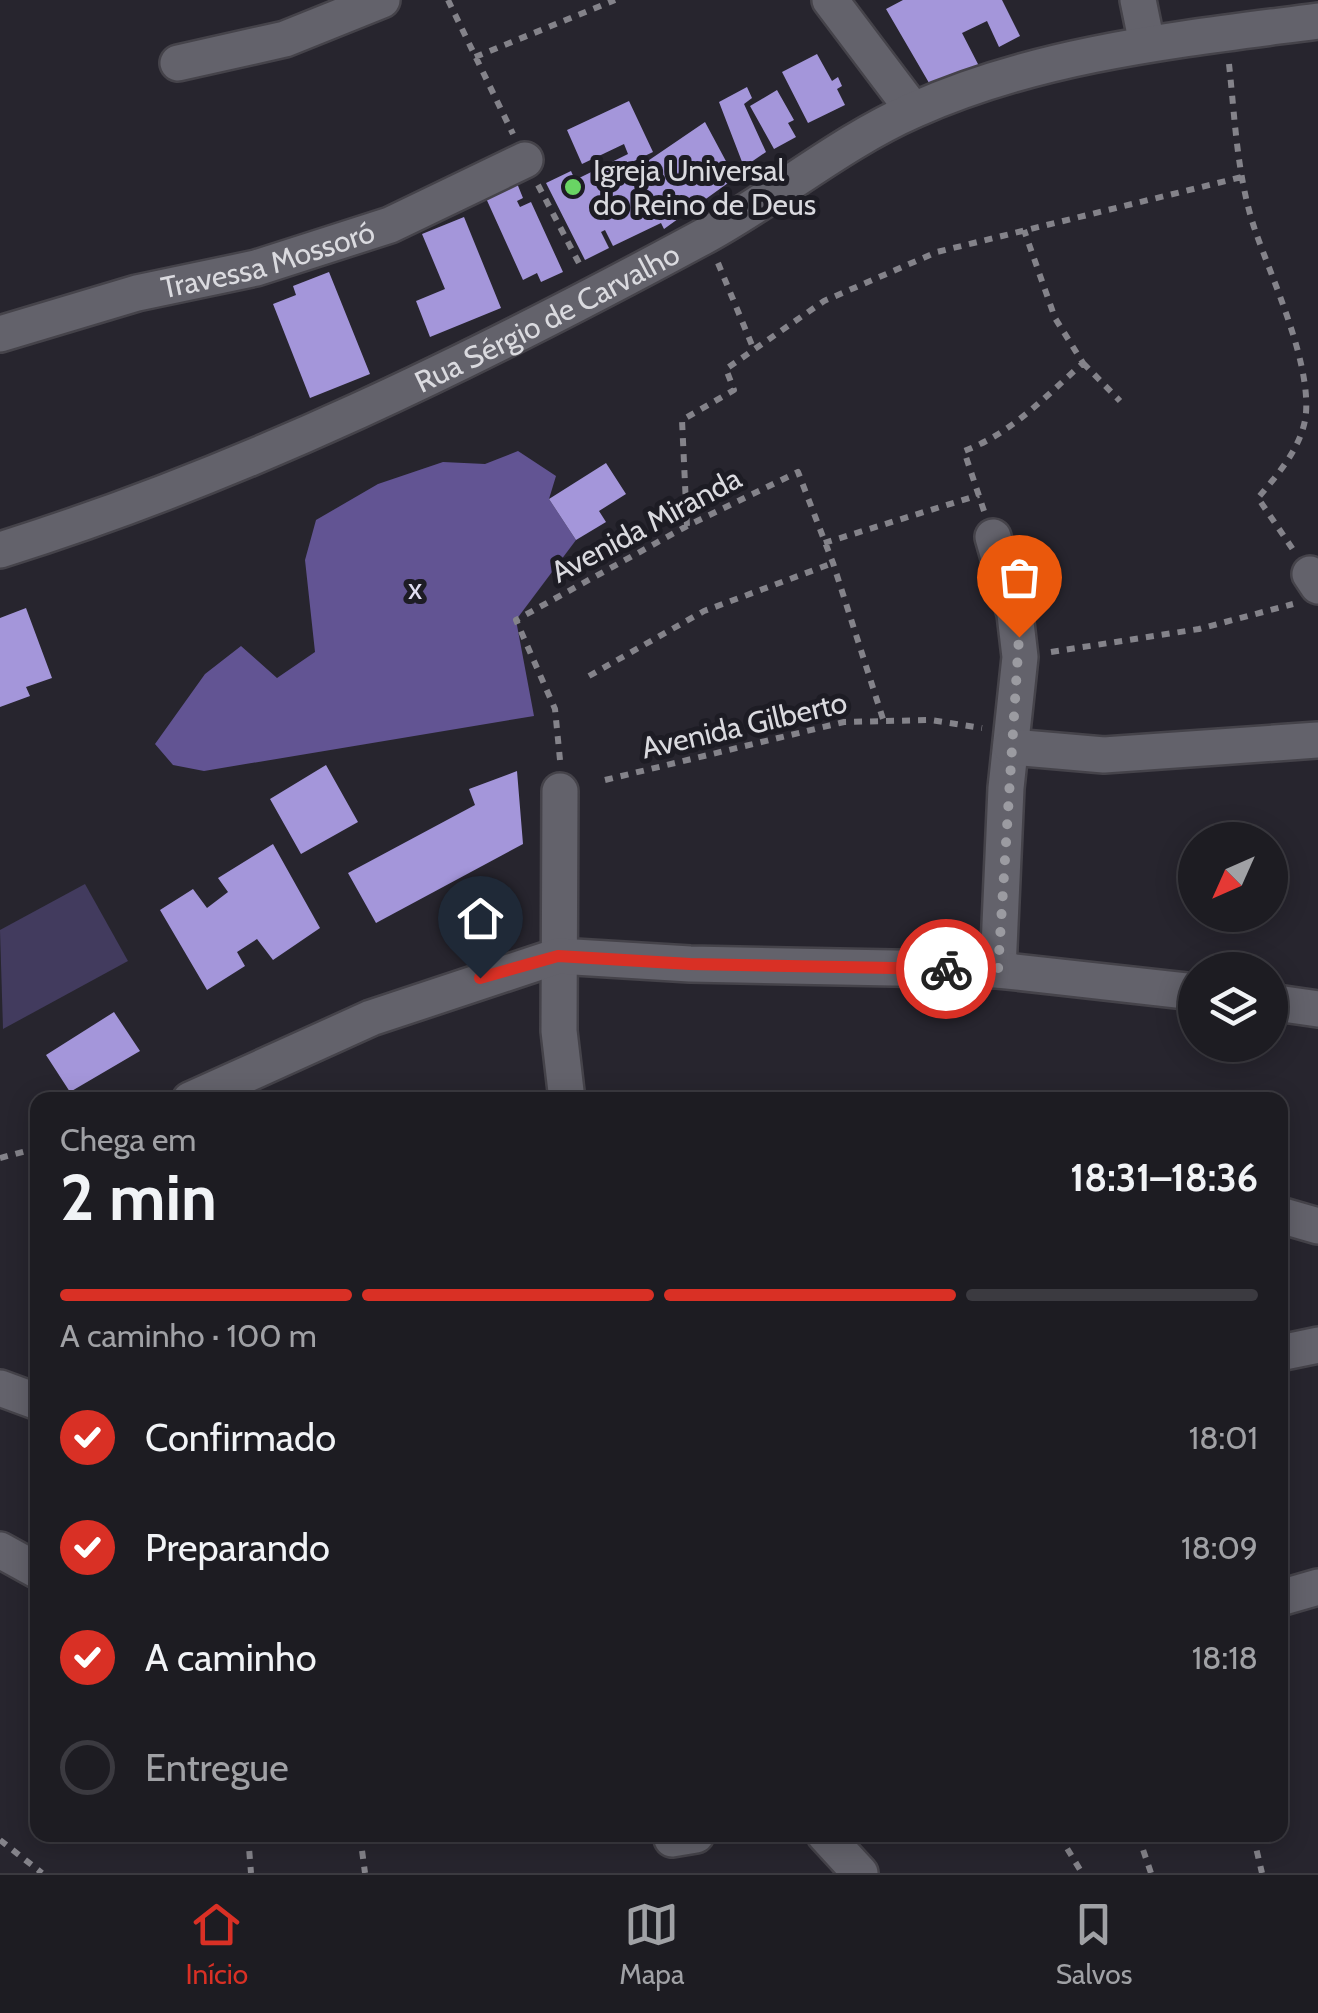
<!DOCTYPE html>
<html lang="pt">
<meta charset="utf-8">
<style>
:root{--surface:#1d1c22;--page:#2a292f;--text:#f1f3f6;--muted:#a0a1a5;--line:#3b3a40;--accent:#d93025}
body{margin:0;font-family:Cabin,sans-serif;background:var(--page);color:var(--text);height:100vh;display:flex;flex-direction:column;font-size:38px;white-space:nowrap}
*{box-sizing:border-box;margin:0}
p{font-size:32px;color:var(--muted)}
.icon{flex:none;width:55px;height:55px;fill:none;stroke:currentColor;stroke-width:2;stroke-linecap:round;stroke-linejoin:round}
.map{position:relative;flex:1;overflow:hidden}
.side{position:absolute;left:30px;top:1092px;width:1258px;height:750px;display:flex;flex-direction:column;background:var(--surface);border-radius:20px;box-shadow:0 5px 25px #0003,0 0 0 2px var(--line)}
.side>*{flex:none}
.needle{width:65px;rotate:225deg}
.tools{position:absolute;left:1178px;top:822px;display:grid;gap:20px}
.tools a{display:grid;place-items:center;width:110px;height:110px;border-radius:50%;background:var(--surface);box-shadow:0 5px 25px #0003,0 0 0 2px var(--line);font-size:50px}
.pin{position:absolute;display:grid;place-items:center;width:85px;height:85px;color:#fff;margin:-102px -42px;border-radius:50% 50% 50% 0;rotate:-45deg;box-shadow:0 0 10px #0007}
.pin .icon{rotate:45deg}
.courier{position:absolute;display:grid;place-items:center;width:100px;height:100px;margin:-50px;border:8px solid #d93025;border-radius:50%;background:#fff;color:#222;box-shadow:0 2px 12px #0007}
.headline em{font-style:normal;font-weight:800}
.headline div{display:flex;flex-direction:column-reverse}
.headline{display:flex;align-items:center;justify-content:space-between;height:170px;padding:0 30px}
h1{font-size:65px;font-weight:800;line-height:75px}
.bar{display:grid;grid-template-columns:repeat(4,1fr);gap:15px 10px;align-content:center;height:120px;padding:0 30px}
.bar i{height:12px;border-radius:8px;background:var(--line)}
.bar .current{background:var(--accent)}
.bar p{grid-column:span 4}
ol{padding:0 30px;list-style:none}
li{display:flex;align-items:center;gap:30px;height:110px}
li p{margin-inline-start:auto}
li .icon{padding:10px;border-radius:50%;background:var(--accent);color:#fff;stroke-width:4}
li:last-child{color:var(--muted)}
li i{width:55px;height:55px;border:5px solid var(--line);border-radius:50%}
.dock{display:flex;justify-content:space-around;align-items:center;height:140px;border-top:2px solid var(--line);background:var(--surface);font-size:28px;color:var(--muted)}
.dock a{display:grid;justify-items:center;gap:5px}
.dock .current{color:var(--accent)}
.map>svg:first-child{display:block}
.green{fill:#423b5e}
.forest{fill:#625493}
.building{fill:#a496da}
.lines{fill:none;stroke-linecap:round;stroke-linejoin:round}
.minor-casing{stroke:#45434a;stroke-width:40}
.path{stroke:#84838a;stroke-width:6;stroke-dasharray:8 8;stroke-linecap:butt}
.minor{stroke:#63626b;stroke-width:35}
.done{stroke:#9b9ba1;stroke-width:10;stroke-dasharray:0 18}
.route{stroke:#d93025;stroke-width:12}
.poi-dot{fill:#69d464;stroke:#1d1c24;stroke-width:4}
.labels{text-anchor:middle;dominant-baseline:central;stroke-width:10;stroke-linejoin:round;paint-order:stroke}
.poi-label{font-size:30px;fill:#dadadf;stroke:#1d1c24;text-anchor:start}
.street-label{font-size:30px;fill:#dadadf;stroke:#1d1c24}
.park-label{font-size:30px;fill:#e2dff2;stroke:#1d1c24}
</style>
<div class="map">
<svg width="1318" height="1873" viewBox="0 0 1318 1873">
<rect width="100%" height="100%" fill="#27252e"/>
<!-- green -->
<path class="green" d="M85,884L128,961L3,1029L0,930Z"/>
<!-- forest -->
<path class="forest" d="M518,451L556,476L549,499L576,540L516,620L534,716L204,771L173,765L155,744L205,674L241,646L277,678L315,652L305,560L316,520L378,484L443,462L485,464Z"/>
<!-- building -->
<path class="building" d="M903,0H1002L1020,36L999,47L987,21L962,33L980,68L932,88L886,9Z
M817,54L832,81L838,77L842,86L837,89L845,105L808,123L782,72Z
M747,87L752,98L744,104L766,152L744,167L719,102Z
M777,90L794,120L788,123L796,137L774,149L750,106Z
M629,101L653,152L632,162L636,169L705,122L735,178L664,229L661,223L613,246L605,230L601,232L609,248L585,260L546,183L571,171L575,180L628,154L624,144L582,164L567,130Z
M512,171L523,198L517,201L520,207L531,202L563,272L541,282L537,273L523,280L480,185Z
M464,217L501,308L430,337L416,301L445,289L422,234Z
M329,272L370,374L310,398L273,304L296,295L293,286Z
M606,463L626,494L599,511L606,522L576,540L549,499Z
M26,608L52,678L26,687L30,696L0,707V618Z
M326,765L358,822L301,854L270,799Z
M517,771L523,844L376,923L348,873L475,805L469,789Z
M273,844L320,928L273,960L257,939L237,952L245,966L207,990L160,910L193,889L207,908L228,892L218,878Z
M114,1012L140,1051L70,1092L46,1055Z"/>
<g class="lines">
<defs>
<g id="minor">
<path d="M830,0L913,110"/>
<path d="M1138,0L1147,44"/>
<path d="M178,63L285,39L382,0"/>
<path id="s1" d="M0,334L137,293L256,268L390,225L525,160"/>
<path d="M993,537L1015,614L1020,657L1006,788L998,970"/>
<path id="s2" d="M0,550C246,473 475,360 701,238C774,199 839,143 914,110C1041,53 1182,39 1318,21"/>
<path d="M1310,574L1318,586"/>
<path d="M1011,747L1104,755L1318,740"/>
<path d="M560,791L559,1031L567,1100"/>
<path d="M1270,1002L1318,1009"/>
<path d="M190,1100L371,1018L558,956L690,964L998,970L1195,992"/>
<path d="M1280,1215L1318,1226"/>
<path d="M1280,1353L1318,1345"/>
<path d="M0,1388L38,1402"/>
<path d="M0,1550L38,1571"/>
<path d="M1280,1598L1318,1587"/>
<path d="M825,1835L860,1873"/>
<path d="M672,1839L696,1835"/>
</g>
</defs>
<!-- minor casing -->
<use href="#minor" class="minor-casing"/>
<!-- path -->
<path class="path" d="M448,0L513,134
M475,57L615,0
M1229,64C1235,119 1237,177 1255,230C1272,279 1310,360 1306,413C1303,446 1278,474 1258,498L1294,551
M538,185L581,267
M718,263L754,350
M1083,363L1120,401
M984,511L964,451C1012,433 1045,397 1083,363L1055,318L1024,230
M687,526L682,420L734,390L726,369L824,301L937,252L1242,177
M824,543L979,495
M1051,652L1199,629L1293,604
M589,676L704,611L833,563
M560,760L555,709L516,620L687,526L798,472L833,563L883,719
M605,780L844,722L931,720L982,728
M0,1158L38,1148
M248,1835L251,1873
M360,1835L365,1873
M1059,1835L1082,1873
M1138,1835L1151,1873
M1253,1835L1262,1873
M0,1840L42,1873"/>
<!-- minor -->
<use href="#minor" class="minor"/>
</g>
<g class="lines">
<!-- done -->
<path class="done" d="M946,969L998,970L1019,637"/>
<!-- route -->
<path class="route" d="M480,978L558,956L690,964L946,969"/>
</g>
<!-- markers -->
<circle class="poi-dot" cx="573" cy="187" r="10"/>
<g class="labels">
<!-- poi labels -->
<g class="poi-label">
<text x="593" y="170">Igreja Universal<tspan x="593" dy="34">do Reino de Deus</tspan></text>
</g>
<!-- street labels -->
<g class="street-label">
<text stroke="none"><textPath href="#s1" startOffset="278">Travessa Mossoró</textPath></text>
<text stroke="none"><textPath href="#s2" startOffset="595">Rua Sérgio de Carvalho</textPath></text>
<text transform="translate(646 525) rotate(-28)">Avenida Miranda</text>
<text transform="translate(744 725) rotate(-13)">Avenida Gilberto</text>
</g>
<!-- park labels -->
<g class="park-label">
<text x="415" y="588">x</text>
</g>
</g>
</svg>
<div class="tools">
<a><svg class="needle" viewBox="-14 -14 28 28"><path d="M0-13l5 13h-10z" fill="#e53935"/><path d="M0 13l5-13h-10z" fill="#a0a1a5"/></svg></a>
<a><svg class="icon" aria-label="layers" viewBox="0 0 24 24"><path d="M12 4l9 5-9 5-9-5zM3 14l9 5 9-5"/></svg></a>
</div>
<div class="pin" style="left:1019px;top:637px;background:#ea580c"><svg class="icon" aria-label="bag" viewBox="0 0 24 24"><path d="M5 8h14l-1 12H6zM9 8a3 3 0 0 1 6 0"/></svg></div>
<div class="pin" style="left:480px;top:978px;background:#1f2937"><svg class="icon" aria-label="home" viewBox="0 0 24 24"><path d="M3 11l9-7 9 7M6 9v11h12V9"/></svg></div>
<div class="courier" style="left:946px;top:969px"><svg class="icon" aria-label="bike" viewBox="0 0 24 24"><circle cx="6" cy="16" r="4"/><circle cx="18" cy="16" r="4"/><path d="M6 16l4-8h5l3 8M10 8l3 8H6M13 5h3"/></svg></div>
<section class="side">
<div class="headline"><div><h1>2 min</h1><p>Chega em</p></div><em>18:31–18:36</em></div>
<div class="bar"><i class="current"></i><i class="current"></i><i class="current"></i><i></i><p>A caminho · 100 m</p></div>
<ol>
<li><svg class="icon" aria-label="check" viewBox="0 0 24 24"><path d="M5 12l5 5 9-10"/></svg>Confirmado<p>18:01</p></li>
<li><svg class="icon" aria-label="check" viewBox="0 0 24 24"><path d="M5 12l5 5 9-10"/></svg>Preparando<p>18:09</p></li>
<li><svg class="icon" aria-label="check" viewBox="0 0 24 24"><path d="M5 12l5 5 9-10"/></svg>A caminho<p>18:18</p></li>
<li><i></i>Entregue</li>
</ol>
</section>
</div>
<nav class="dock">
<a class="current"><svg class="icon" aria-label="home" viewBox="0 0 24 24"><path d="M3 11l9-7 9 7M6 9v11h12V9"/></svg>Início</a>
<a><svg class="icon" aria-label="map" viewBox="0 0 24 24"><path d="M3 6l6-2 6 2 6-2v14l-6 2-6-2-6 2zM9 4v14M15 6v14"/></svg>Mapa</a>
<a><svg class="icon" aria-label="saved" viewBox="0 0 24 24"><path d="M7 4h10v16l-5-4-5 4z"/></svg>Salvos</a>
</nav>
